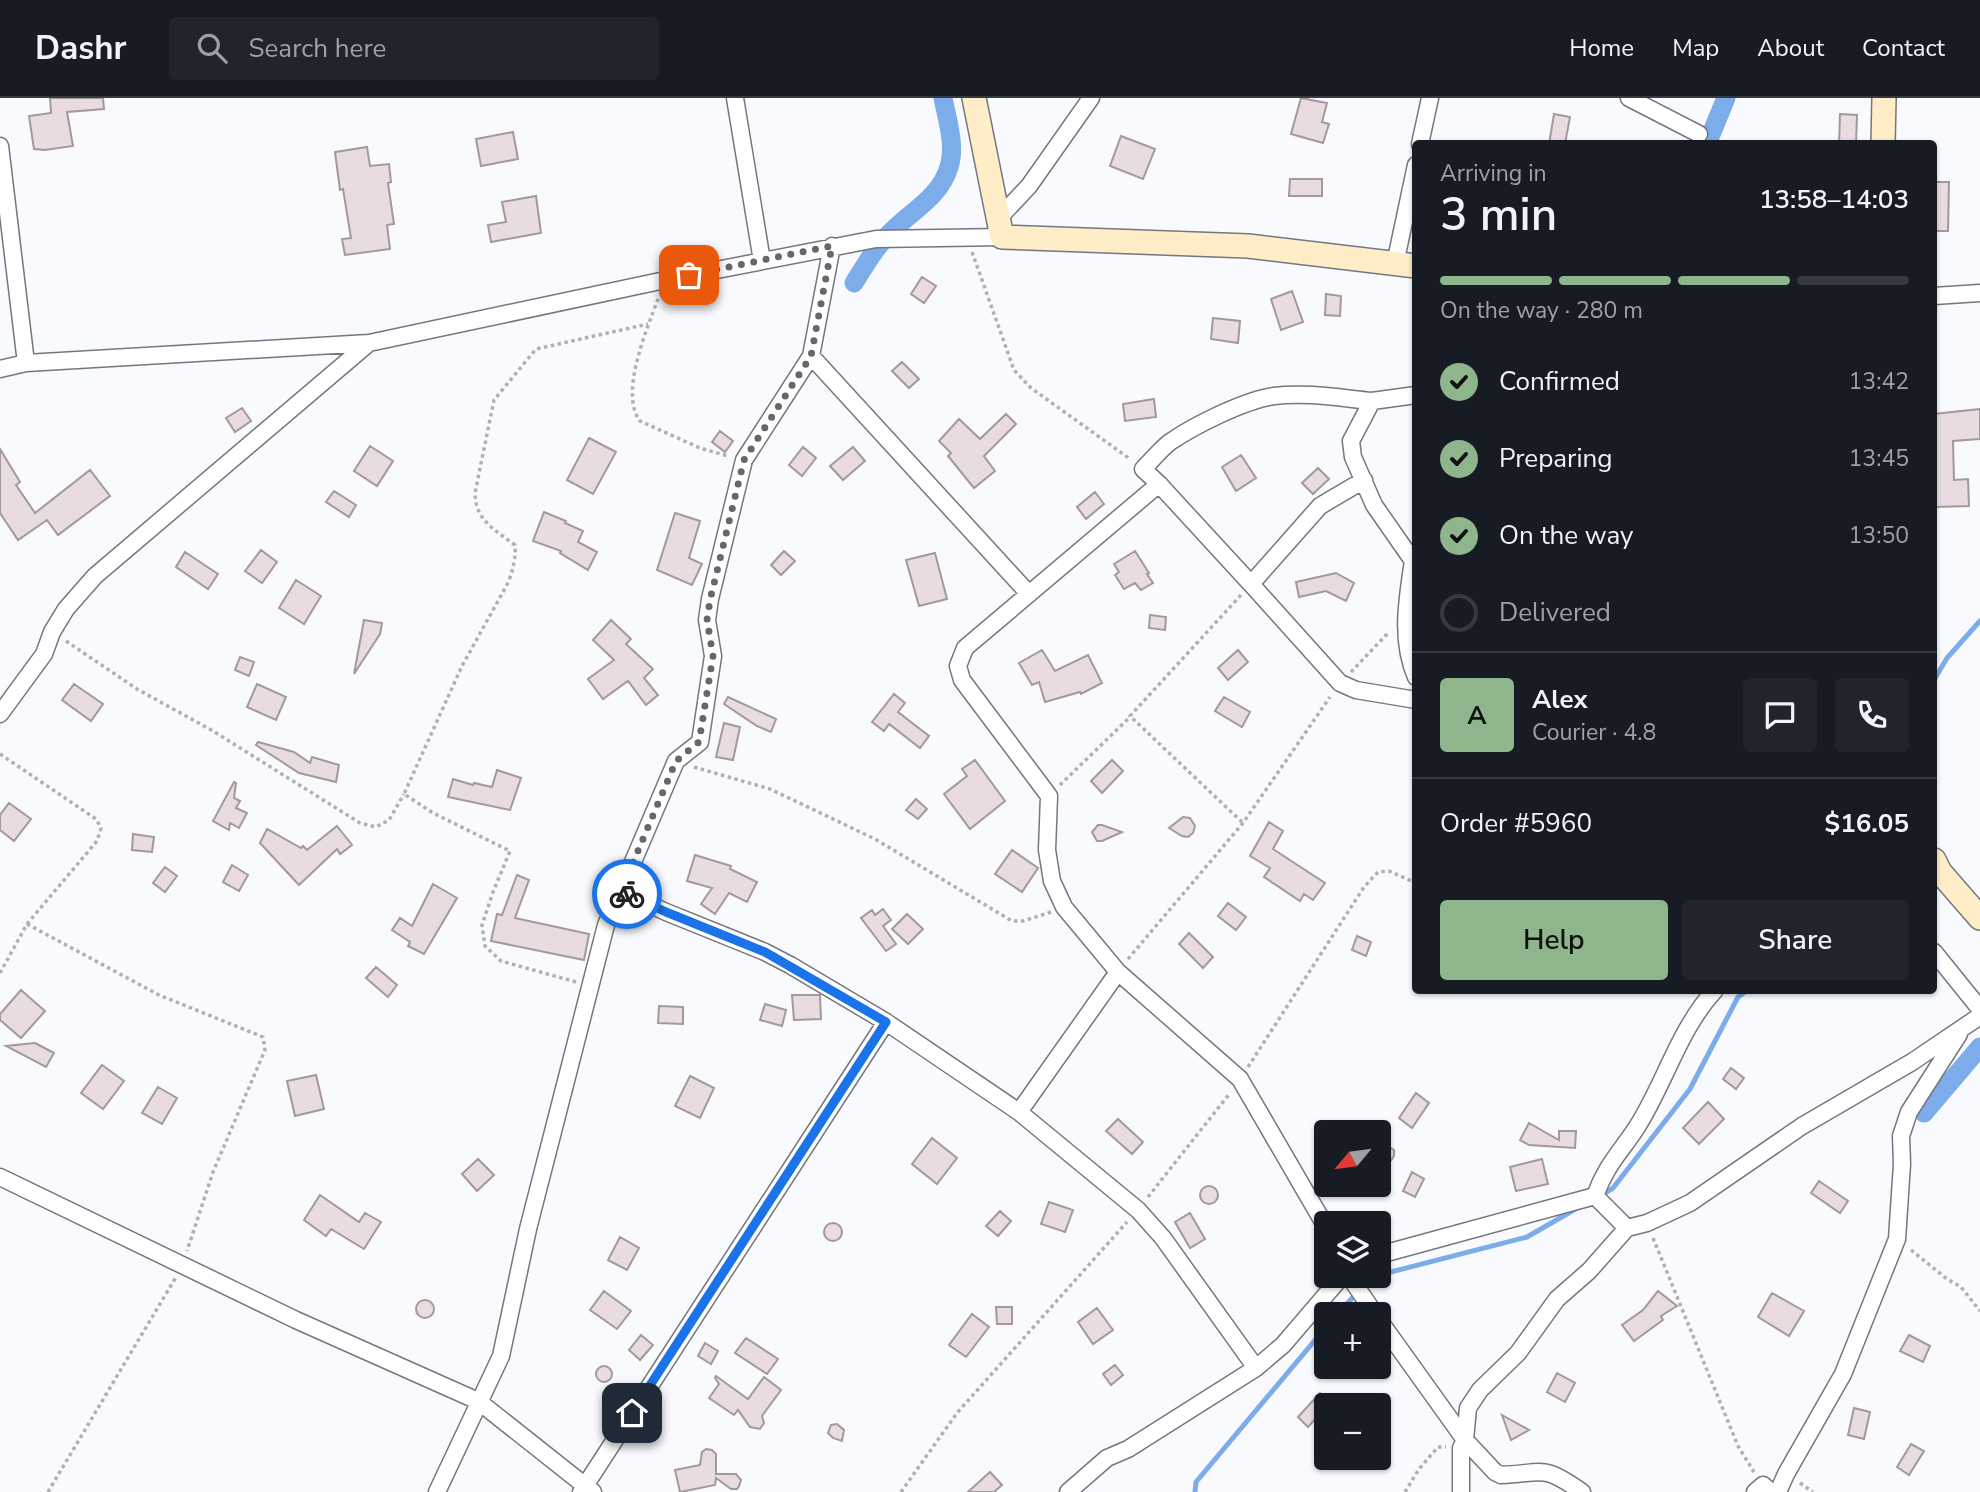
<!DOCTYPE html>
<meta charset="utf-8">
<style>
:root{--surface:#171b24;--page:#20242c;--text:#f1f3f6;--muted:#9ea1a6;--line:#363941;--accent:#8fb58d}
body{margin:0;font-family:"Nunito Sans",sans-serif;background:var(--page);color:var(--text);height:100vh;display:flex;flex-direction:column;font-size:26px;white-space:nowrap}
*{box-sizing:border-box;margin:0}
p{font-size:23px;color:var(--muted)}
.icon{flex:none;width:38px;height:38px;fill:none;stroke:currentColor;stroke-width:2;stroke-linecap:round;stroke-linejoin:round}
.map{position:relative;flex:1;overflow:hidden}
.drawer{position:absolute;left:1412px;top:42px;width:525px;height:854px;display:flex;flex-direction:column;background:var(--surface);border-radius:7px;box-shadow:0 2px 5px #0004}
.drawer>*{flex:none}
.needle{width:46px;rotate:241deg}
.tools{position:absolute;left:1314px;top:1022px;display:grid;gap:14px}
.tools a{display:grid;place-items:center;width:77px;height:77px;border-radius:7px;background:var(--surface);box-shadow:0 2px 5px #0004;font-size:35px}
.pin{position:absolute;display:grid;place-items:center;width:60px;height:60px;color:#fff;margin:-30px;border-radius:14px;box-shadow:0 4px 10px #0006}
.courier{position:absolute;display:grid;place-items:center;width:70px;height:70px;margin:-35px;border:5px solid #1a73e8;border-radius:50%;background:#fff;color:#222;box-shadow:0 2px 9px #0007}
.overview em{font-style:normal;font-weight:600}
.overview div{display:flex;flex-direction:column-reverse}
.overview{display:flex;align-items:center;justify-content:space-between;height:119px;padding:0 28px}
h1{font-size:46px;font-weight:600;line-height:52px}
.bar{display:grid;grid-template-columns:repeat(4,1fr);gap:10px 7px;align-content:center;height:84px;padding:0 28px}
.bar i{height:9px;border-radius:5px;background:var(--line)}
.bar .on{background:var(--accent)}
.bar p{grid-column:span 4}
.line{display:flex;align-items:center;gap:18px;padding:0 28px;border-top:2px solid var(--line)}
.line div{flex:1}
.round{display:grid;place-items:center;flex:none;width:74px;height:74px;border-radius:7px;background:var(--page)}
ol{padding:0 28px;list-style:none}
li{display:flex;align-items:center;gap:21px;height:77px}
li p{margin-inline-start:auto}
li .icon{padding:7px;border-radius:50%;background:var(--accent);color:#111;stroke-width:4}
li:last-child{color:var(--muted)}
li i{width:38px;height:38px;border:4px solid var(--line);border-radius:50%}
.action{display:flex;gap:14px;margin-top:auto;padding:14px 28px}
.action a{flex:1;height:80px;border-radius:7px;background:var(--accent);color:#111;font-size:28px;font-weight:600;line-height:80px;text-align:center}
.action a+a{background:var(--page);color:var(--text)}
header{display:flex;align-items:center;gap:42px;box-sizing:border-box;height:98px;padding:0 35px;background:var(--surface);border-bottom:2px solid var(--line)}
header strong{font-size:33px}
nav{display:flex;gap:38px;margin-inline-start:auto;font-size:24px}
.search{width:490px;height:63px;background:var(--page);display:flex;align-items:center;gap:18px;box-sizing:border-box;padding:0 24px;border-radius:7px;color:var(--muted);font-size:26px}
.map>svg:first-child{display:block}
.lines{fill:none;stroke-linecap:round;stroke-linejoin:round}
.stream{stroke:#7cacea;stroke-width:5}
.canal{stroke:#7cacea;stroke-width:19}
.building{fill:#e9dce1;stroke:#a3989c;stroke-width:2}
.street-casing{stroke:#747680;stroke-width:19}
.secondary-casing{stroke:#747680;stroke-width:26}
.path{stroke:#afb0b4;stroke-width:3.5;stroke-dasharray:3.5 3.5;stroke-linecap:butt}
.street{stroke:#fff;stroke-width:16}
.secondary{stroke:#ffedc8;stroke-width:23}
.done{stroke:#66676a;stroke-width:7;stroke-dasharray:0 12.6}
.route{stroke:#1a73e8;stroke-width:9}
</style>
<header>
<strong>Dashr</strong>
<div class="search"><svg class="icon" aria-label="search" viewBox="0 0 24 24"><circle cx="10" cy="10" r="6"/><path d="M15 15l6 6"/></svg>Search here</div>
<nav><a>Home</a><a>Map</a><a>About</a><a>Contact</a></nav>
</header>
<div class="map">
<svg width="1980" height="1394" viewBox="0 0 1980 1394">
<rect width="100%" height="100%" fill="#f9fafe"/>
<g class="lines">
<!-- stream -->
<path class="stream" d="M1934,582L1947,560L1980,523
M1600,1098L1613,1090L1690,991L1738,899L1748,892
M1379,1177L1527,1139L1579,1109
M1338,1216L1370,1180L1377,1178
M1195,1394L1196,1384L1326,1229"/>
<!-- canal -->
<path class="canal" d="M1707,46L1726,0
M854,185C866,166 876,148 892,133C913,112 940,99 949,69C956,48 947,21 943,0
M1924,1015L1980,949"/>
</g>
<!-- building -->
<path class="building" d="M50,0H103L104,11L67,14L73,48L45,52L34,51L29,18L51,15Z
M1301,0L1327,5L1322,24L1329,26L1323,45L1291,36Z
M1554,16L1570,19L1565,46H1549Z
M1840,16L1857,17L1856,46H1839Z
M513,34L518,61L481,68L476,41Z
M1121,38L1155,51L1143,81L1110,68Z
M367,49L370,68L389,66L391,84L388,85L394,126L387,127L390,151L345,157L342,141L351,140L343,91L340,92L335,54Z
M1290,81H1322V98H1289Z
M1934,84H1949L1948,133H1934Z
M536,98L541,135L491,144L488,127L506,124L502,104Z
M922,179L936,188L924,205L911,196Z
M1292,193L1303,224L1281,232L1271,201Z
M1326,196L1341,198L1340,218L1325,217Z
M1213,220L1240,223L1238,245L1211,241Z
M902,264L919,281L909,290L892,273Z
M1154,301L1156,319L1125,323L1123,306Z
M242,310L251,323L235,334L226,320Z
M1980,311V341L1953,343L1954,382L1968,381L1969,408L1935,409L1934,316Z
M1006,316L1016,326L984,358L995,373L974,390L948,358L951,355L939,343L959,321L980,341Z
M720,333L733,343L725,354L712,344Z
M589,340L616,354L593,396L567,382Z
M370,348L393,363L377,388L354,373Z
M803,349L816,360L802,378L789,367Z
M853,349L865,363L843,382L830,368Z
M0,351L20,384L16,387L35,415L90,372L110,398L58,437L47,422L18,442L0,415Z
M1241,357L1256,380L1236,393L1222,369Z
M1318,370L1329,381L1313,396L1302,385Z
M334,393L356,407L349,419L326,404Z
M1095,394L1104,406L1086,421L1077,409Z
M544,414L566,423L565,425L583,433L578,444L597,454L588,472L560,455L561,453L533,443Z
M675,415L700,423L689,460L702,466L692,487L657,472Z
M261,452L277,464L262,485L245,473Z
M784,453L795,463L781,477L771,467Z
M1135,453L1149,475L1147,476L1153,485L1141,492L1135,485L1124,491L1115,477L1119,474L1114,466Z
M185,454L218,476L208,491L176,469Z
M935,455L947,501L919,508L906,462Z
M1336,475L1354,485L1346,503L1326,493L1299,499L1296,484Z
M296,482L321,498L304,526L279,510Z
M1150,517L1166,519L1165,532L1149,530Z
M364,522L382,525L380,536L354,576Z
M611,522L631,541L626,546L653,571L644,580L658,597L646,607L628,583L603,601L588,581L614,562L593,542Z
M1042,552L1055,573L1088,557L1102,585L1081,596L1080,594L1045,604L1039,584L1032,587L1019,565Z
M1238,552L1248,564L1228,582L1218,570Z
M240,559L254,564L249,578L235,572Z
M74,586L103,606L91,623L62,602Z
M257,586L286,599L276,622L247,609Z
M894,596L905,605L898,614L929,638L920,650L889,626L884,633L872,624Z
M728,599L776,621L771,634L757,628L724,606Z
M1224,599L1250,614L1242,629L1215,613Z
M724,625L740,629L733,662L716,659Z
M258,644L294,654L310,665L312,659L339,667L336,684L299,675L256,647Z
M975,662L1005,703L970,731L944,696L967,678L962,671Z
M1112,662L1123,673L1102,695L1091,683Z
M497,672L521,680L510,712L448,699L453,681L473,687L474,685L492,689Z
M234,684L236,685L234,700L240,703L236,710L247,715L239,730L230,725L229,732L213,723Z
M916,701L927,711L918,721L906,712Z
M9,705L31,721L14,743L0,732V717Z
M1183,719L1190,720L1195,728L1193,735L1188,739L1182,738L1169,730Z
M1269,724L1283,733L1273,751L1325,785L1313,802L1304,796L1300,803L1264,779L1270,770L1250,758Z
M1098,727H1102L1122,734L1102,743H1097L1092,734Z
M337,728L352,747L340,756L337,751L299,787L260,745L267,731L301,750L303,748L307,752Z
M133,736L154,739L152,754L132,752Z
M1012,752L1038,770L1022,794L995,776Z
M695,757L731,768L730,771L757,784L747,804L729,795L715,816L701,806L712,790L687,783Z
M232,767L248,777L239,793L223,784Z
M165,769L177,778L165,794L153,785Z
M517,777L529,782L515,820L589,836L584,862L491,843L497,816L502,817Z
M433,786L457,800L424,856L408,848L410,844L392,832L400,820L412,828Z
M1228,805L1246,819L1236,832L1218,818Z
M883,811L891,822L883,828L896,846L886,853L861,820L872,812L875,817Z
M907,816L923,831L908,846L892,831Z
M1189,835L1213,859L1203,870L1179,846Z
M1357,838L1371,844L1366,858L1352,852Z
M376,869L397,887L388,899L366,880Z
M21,892L45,913L21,940L0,922V916Z
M792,897H820L821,921L794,922Z
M765,906L786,912L782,928L760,922Z
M659,908L683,909V926L658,925Z
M35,945L54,955L46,969L6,948Z
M102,967L124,983L103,1011L81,995Z
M1731,970L1744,980L1736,991L1723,981Z
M316,977L324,1011L295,1018L287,983Z
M690,978L714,990L700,1020L675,1008Z
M158,989L177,1000L162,1026L142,1015Z
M1416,995L1429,1005L1412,1030L1399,1020Z
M1708,1004L1724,1021L1699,1046L1683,1030Z
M1118,1021L1143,1044L1132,1056L1106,1033Z
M1529,1025L1559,1042V1033H1576L1575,1050L1529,1047L1520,1042Z
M932,1040L957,1060L937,1086L912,1066Z
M1379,1043L1394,1052V1058L1379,1080Z
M478,1061L494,1077L477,1093L462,1076Z
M1542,1061L1548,1086L1516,1093L1510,1069Z
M1412,1074L1424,1081L1415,1099L1403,1093Z
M1819,1083L1848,1103L1840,1115L1811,1095Z
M1200 1097a9 9 0 1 1 18 0a9 9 0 1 1-18 0Z
M320,1097L359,1124L365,1115L381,1124L364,1151L331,1131L326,1138L304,1122Z
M1049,1104L1073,1112L1065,1134L1041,1126Z
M1000,1113L1011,1123L998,1138L986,1128Z
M1190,1115L1205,1141L1190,1150L1175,1124Z
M824 1134a9 9 0 1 1 18 0a9 9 0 1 1-18 0Z
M620,1139L639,1150L627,1172L608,1162Z
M604,1193L631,1213L617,1231L590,1212Z
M1658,1193L1677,1208L1661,1218L1663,1222L1634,1243L1622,1227L1643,1212Z
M1772,1195L1804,1213L1789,1238L1758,1219Z
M416 1211a9 9 0 1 1 18 0a9 9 0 1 1-18 0Z
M996,1209H1012V1226H997Z
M1097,1210L1113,1232L1093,1246L1078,1224Z
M972,1216L989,1229L966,1259L949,1247Z
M641,1237L653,1247L640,1262L629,1252Z
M1909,1237L1930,1248L1923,1264L1900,1253Z
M746,1240L778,1261L767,1276L735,1255Z
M705,1245L718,1253L711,1266L698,1258Z
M1115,1267L1123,1277L1111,1287L1103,1276Z
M596 1276a8 8 0 1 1 16 0a8 8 0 1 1-16 0Z
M1557,1275L1575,1285L1565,1304L1547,1294Z
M716,1278L748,1301L764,1279L781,1292L762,1318L764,1325L760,1331L750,1329L738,1312L734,1317L709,1300L719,1286L715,1280Z
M1320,1295L1330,1305L1308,1329L1298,1319Z
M1854,1310L1870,1314L1864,1341L1848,1337Z
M1502,1317L1529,1332L1511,1342Z
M837,1326L844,1332L842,1343L833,1340L828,1335L831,1327Z
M1911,1346L1924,1353L1909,1377L1897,1369Z
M706,1351L712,1352L716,1356V1376H736L741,1382L739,1388L737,1391H731L716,1380L715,1387L680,1394L675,1372L700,1367L702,1354Z
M990,1374L1002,1387L994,1394H968Z"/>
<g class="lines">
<defs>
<path id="street" d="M735,0L762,163
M1629,0L1699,36
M1420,46L1430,0
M0,48L26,265
M998,121L1029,88L1091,0
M1395,166L1416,67
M1934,198L1980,195
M811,258L1029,496
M0,271L26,265L369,245L665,182L876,141L1002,139
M1416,297L1372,303L1351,343L1353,359L1374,407L1413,463C1407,502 1400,542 1416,579
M1159,386L1143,371C1152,362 1161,351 1170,344C1195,327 1245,302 1274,298C1306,294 1340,300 1372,303
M1251,486L1340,585L1356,592L1416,602
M0,616L44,556L52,534L66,511L95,478L369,245
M621,793L666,814L765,854L790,867L886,924L1019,1014L1118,874L1240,981L1326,1129
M1934,854L1980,911
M1118,874L1064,809L1052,783L1047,752L1049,698L962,582L958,568L965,550L1159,386L1251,486L1320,408L1364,382
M1019,1014L1138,1112L1163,1140L1256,1270
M0,1079L296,1222L478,1303L593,1394
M1595,1098C1606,1067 1620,1055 1637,1029C1665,985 1679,931 1715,892
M1595,1098L1627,1130
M1379,1157L1595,1098
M1349,1178L1375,1216
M1379,1222L1465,1342L1495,1374L1501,1377C1546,1375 1542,1366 1582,1394
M437,1394L501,1258L528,1131L606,827L676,663L700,644L713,558L707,522L710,501L744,362L811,258L832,148
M581,1394L886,924
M1068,1394L1107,1360L1128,1351L1256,1270L1283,1247L1342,1178
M1461,1394V1350L1465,1342L1468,1310L1480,1292L1518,1255L1557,1201L1589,1173L1627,1130L1647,1125L1690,1105L1802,1028L1912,964L1980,918
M1755,1394L1763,1387L1771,1394
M1778,1394L1786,1376L1843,1276L1897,1141L1902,1066L1901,1038L1909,1014L1959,936"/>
<path id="secondary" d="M974,0L1002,139L1248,148L1416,168
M1883,46L1884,0
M1934,762L1940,774L1980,820"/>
</defs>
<!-- street casing -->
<use href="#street" class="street-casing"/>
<!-- secondary casing -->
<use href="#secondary" class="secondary-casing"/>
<!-- path -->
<path class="path" d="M972,154L1014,272L1031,290L1130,361
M658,201C647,231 619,295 640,323L700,350L728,358
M1241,497L1130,618L1243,725
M66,543L137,591L213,633L360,725L376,729L389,722L404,696
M1351,574L1389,534
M0,656L96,721L101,730L97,743L27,826L0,875
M694,669L770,691L875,741L1012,823H1023L1051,814
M1060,687L1130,619
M27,826L159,897L263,939L265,952L213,1074L187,1153
M1128,861L1243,725L1330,599
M576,884L501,863L485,848L482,827L493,794L510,753L433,715L404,696L462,568L509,483C513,470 516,460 515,447C495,432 475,422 475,395L494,302L536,251L648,226
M1248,969L1364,789L1378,774L1389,773L1416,785
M1148,1099L1230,995
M1653,1140L1738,1348L1754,1374
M1911,1152L1947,1181L1961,1189L1980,1213
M1800,1385L1813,1394
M48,1394L176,1179
M901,1394L957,1315L1127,1124
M1405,1394L1419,1371L1438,1349H1446"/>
<!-- street -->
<use href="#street" class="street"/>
<!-- secondary -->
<use href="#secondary" class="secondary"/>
</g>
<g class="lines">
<!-- done -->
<path class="done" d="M627,796L621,793L676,663L699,644L713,558L707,522L710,502L744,362L811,258L832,148L689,177"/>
<!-- route -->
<path class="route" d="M627,796L666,814L765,854L886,924L632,1315"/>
</g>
</svg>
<div class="tools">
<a><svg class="needle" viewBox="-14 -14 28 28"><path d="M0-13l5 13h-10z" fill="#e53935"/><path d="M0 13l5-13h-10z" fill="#9ea1a6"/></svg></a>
<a><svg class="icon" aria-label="layers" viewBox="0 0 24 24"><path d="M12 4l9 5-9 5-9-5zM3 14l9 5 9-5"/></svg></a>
<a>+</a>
<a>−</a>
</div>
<div class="pin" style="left:689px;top:177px;background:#ea580c"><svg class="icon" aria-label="bag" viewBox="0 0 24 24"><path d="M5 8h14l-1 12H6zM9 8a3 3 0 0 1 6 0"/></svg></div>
<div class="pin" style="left:632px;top:1315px;background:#1f2937"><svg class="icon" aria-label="home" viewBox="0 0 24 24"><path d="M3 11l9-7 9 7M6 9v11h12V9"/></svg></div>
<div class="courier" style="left:627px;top:796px"><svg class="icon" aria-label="bike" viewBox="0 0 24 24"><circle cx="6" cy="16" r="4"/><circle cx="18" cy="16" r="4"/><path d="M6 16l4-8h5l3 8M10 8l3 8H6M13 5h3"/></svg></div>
<section class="drawer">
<div class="overview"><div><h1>3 min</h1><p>Arriving in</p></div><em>13:58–14:03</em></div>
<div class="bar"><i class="on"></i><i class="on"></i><i class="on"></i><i></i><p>On the way · 280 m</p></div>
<ol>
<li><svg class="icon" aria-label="check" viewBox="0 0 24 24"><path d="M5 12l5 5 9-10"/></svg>Confirmed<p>13:42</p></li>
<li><svg class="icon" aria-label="check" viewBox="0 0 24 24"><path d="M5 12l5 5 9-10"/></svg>Preparing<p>13:45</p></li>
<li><svg class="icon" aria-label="check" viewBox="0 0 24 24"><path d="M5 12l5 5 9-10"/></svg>On the way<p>13:50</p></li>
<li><i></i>Delivered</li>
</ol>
<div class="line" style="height:126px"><b class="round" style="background:var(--accent);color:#111">A</b><div><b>Alex</b><p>Courier · 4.8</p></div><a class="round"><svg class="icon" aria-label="chat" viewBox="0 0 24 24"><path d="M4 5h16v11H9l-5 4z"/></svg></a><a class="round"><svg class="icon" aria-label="phone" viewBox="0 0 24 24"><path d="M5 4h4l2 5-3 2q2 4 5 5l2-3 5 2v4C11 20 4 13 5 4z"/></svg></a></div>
<div class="line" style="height:91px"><div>Order #5960</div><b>$16.05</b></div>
<div class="action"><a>Help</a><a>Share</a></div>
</section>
</div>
